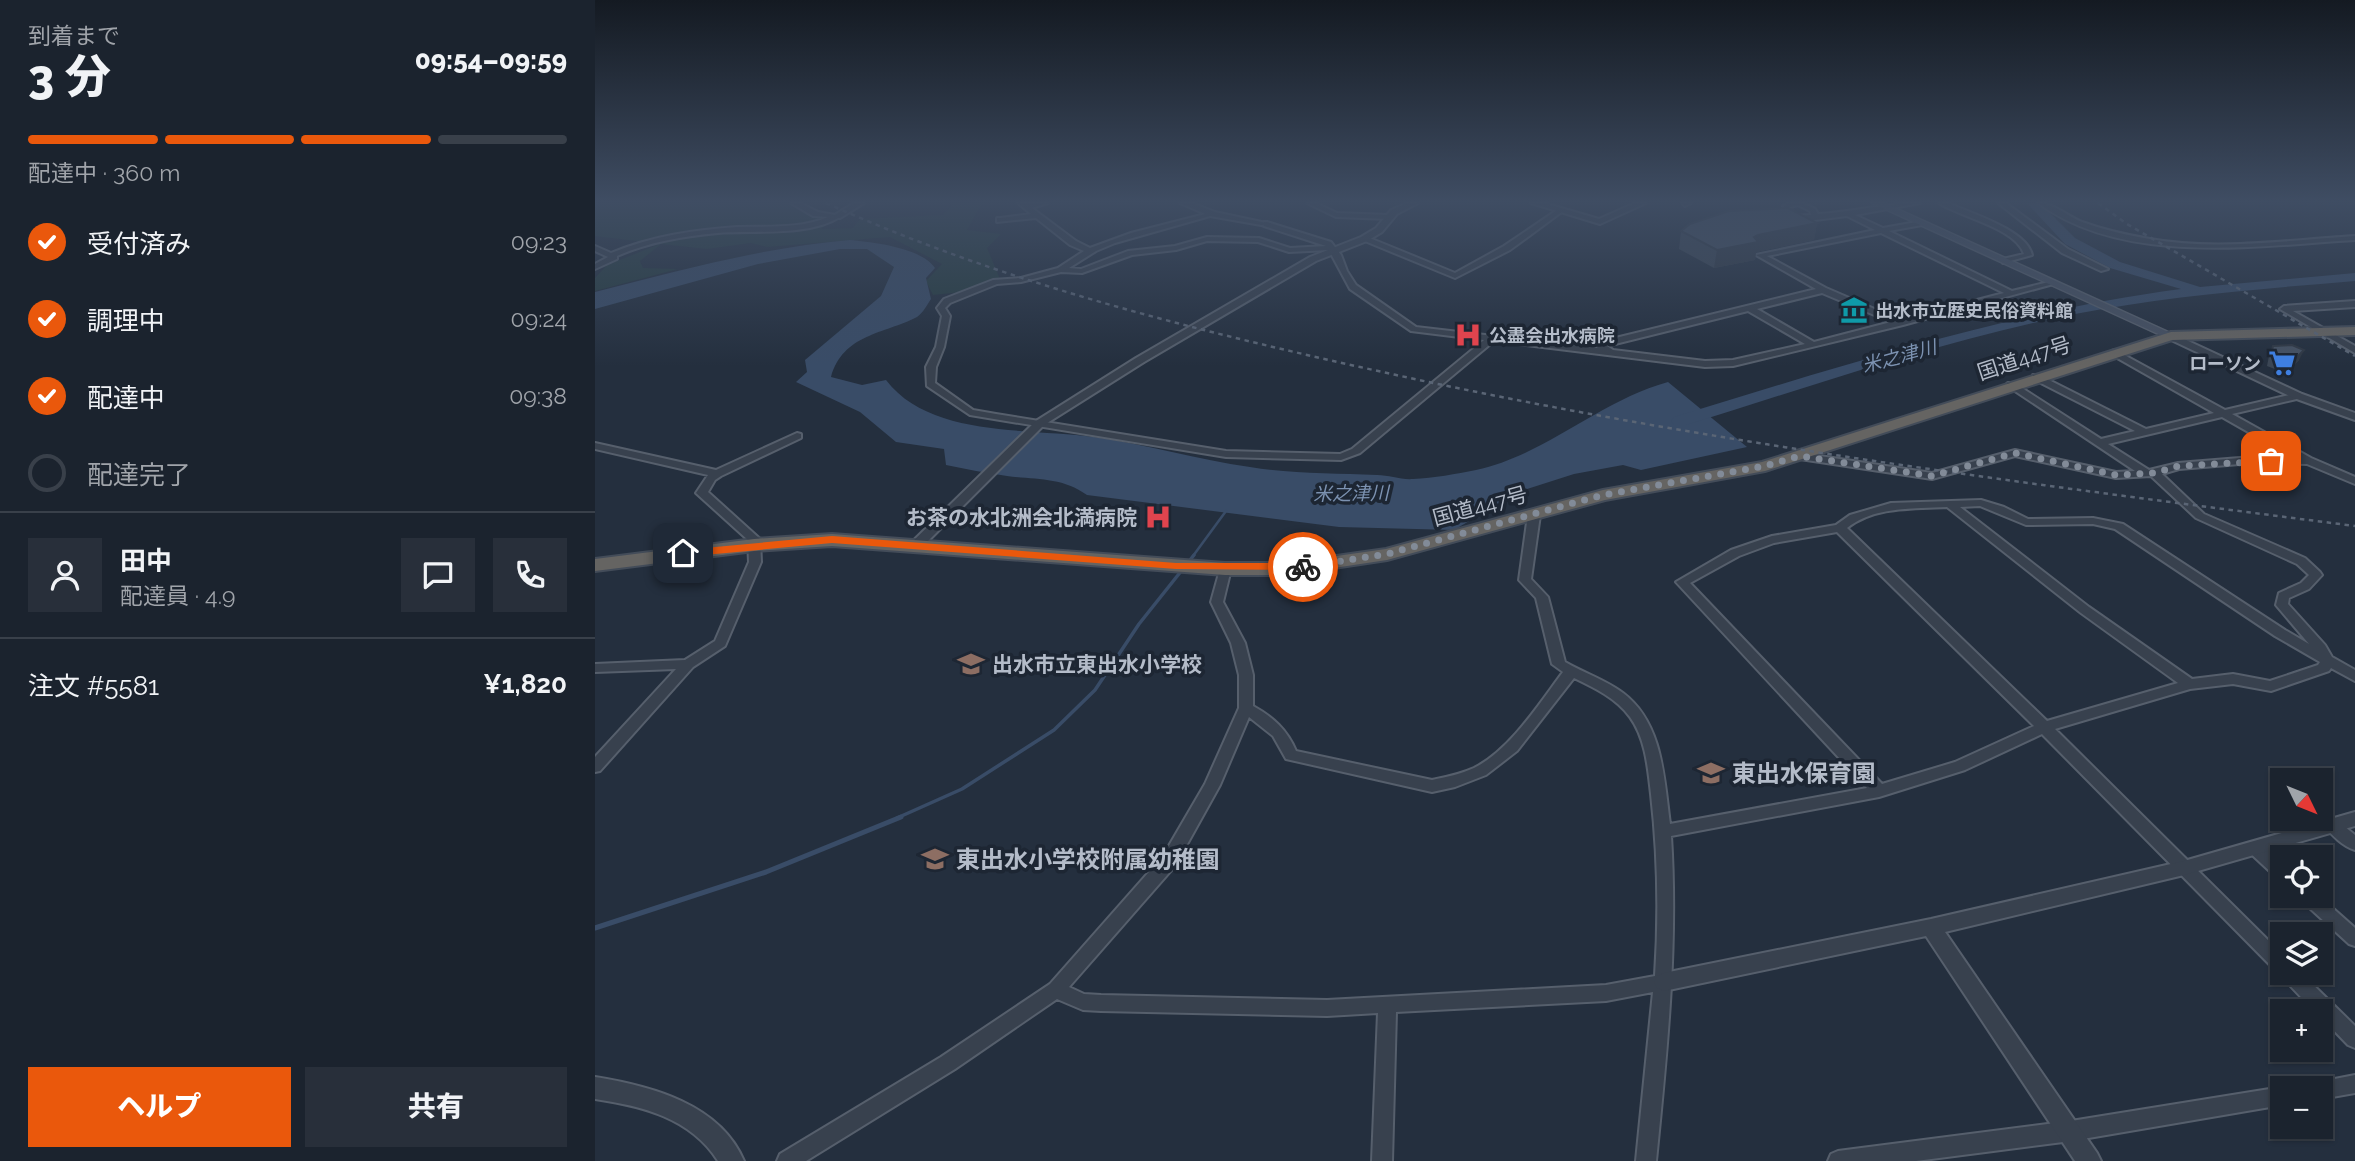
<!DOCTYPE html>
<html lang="ja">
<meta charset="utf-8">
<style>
:root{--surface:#1b232e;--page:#282f3a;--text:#f1f3f6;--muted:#a0a4aa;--line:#39404a;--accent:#ea580c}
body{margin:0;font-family:Raleway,"Noto Sans JP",sans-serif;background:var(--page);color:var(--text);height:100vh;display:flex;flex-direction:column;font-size:26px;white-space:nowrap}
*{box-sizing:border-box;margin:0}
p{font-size:23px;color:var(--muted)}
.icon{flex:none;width:38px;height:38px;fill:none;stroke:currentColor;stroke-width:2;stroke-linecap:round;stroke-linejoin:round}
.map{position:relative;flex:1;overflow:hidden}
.sheet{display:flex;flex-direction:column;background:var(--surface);width:595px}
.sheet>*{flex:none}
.needle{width:46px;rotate:133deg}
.fabs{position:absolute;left:1675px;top:768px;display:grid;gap:14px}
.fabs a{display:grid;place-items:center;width:63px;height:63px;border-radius:0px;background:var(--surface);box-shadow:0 2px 5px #0004,0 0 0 2px var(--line);font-size:35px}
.pin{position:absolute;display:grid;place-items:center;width:60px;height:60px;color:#fff;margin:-30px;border-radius:14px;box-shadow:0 4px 10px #0006}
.courier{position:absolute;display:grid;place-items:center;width:70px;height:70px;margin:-35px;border:5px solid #ea580c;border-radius:50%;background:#fff;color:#222;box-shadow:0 2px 9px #0007}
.overview em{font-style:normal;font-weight:800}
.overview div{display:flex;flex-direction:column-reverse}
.overview{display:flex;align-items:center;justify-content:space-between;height:119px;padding:0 28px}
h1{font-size:46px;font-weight:800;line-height:52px}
.bar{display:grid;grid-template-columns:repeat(4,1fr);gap:10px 7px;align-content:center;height:84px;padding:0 28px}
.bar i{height:9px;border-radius:5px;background:var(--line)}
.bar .current{background:var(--accent)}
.bar p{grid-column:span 4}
.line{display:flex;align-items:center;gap:18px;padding:0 28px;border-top:2px solid var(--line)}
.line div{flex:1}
.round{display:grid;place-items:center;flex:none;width:74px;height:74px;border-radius:0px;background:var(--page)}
ol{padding:0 28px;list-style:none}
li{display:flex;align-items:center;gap:21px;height:77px}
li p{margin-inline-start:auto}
li .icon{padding:7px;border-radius:50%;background:var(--accent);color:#fff;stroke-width:4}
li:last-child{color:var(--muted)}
li i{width:38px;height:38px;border:4px solid var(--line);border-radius:50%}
.button{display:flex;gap:14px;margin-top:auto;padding:14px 28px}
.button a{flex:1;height:80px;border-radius:0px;background:var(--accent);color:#fff;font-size:28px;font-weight:800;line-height:80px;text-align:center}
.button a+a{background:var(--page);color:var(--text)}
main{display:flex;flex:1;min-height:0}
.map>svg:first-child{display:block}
.green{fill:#263c3f}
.water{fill:#394c67}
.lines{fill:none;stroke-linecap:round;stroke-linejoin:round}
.stream-far2{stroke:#394c67;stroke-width:2.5}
.stream-far1{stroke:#394c67;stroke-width:3.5}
.stream{stroke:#394c67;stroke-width:5}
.river{fill:#394c67;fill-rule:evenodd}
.minor-casing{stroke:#565f6c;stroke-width:4}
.tertiary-casing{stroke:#565f6c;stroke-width:4}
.secondary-casing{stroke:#565f6c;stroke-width:3}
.trunk-casing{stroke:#434c59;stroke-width:4}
.minor{fill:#38414e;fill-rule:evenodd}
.tertiary{fill:#38414e;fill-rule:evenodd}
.secondary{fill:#465061;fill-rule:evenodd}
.trunk{fill:#656462;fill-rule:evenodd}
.rail{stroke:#5a6575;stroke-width:2.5;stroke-dasharray:4.5 4.5;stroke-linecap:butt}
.wall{fill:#3b4654}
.shaded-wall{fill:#303945}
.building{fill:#455162;stroke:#303945;stroke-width:2}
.route{fill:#ea580c}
.done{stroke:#828b98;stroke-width:7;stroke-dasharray:0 12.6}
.labels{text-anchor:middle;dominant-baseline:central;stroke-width:7;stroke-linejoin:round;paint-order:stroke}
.far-poi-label{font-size:18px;font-weight:bold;fill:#b4bcc9;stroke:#1d2633;text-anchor:start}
.far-water-label{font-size:19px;font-style:italic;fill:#7c92b1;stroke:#1d2633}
.street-label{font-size:21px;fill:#b4bcc9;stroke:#1d2633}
.poi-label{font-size:21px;font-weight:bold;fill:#b4bcc9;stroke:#1d2633;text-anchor:end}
.near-poi-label{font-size:24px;font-weight:bold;fill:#b4bcc9;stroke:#1d2633;text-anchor:start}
</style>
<main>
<section class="sheet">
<div class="overview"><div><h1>3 分</h1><p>到着まで</p></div><em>09:54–09:59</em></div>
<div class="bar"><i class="current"></i><i class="current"></i><i class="current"></i><i></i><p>配達中 · 360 m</p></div>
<ol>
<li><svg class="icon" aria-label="check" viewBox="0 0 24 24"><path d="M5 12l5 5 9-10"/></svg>受付済み<p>09:23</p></li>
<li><svg class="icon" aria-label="check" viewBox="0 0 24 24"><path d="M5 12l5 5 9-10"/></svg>調理中<p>09:24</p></li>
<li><svg class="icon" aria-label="check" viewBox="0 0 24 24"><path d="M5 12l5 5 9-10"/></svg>配達中<p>09:38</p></li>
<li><i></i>配達完了</li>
</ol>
<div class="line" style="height:126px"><a class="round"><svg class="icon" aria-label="person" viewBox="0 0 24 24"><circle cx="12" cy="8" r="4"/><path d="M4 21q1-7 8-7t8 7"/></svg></a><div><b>田中</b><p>配達員 · 4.9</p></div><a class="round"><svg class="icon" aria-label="chat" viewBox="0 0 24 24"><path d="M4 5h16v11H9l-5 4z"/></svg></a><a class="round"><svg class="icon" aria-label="phone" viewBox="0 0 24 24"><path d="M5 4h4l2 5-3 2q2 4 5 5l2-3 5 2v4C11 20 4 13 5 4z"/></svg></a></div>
<div class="line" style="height:91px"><div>注文 #5581</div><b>¥1,820</b></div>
<div class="button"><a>ヘルプ</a><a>共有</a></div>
</section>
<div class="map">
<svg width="1760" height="1161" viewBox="0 0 1760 1161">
<rect width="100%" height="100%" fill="#242f3e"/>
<!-- green -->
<path class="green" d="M0,203H196L201,210L238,220L226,229L258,228L265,219L348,215L359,203H387L372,230L406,234L392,248L405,279L367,292L338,295L331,281L347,264L295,237L172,247L156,243L112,249L66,244L45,261L48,268L83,269L0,291V278L12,265L65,244L0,236Z"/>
<!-- water -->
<path class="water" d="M255,240C278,242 327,248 340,268L331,278L336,299C332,305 328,313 322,317C289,334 248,334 236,377L267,385L291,380C335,438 435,428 499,437C551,444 603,460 655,467C697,474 739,473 782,475C794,475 806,480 818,479C839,478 861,474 881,470C951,455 1004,401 1073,382L1152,447L1046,470L1028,465L979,474L923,492L859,530L744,527L492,495C467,477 442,480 412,476C391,473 371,469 351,465L349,449L301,442L265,412L201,382L212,372L210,360L286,296L299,267L272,249H245L163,264L0,309V292C83,271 169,247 255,240Z"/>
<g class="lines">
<!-- stream-far2 -->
<path class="stream-far2" d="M598,556L631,511"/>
<!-- stream-far1 -->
<path class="stream-far1" d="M302,818L367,789L459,730L500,690L544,624L599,555"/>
<!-- stream -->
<path class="stream" d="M0,928L171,872L306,817"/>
<!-- river -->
<path class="river" d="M1432,203H1445L1480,238L1525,262L1605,287L1760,273V281C1666,289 1572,296 1480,314C1348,340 1220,385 1091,425H1079L1076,421L1079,417C1246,366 1412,312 1586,289L1515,268L1470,244Z"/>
<defs>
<path id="minor" d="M196,203H205L223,212L246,216C215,237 159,230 123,233C88,236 54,242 22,256V259L0,269V264L13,257L0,251V246L16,253C57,236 99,230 142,227C173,226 205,229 233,217L218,216Z
M423,203H453L437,208L481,241L495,248L536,233L618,212L622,214L520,243L501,251L474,268L486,269L533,251L580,246L612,237L664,238L695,248L731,246L669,226V222H672L736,242L746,255L752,271L761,285L821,327L1003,348L999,345L1000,343L1221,289L1161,255L1280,230L1252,216L1220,220H1195V216H1198L1216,215L1215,211L1203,205L1191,208L1188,206C1198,200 1210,203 1220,209L1223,214C1257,212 1291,203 1325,203L1260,215L1288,228L1327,221V225L1294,231L1417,291L1458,281L1462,283L1308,325L1138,366L1110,367L899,341L765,453L746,460L631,457L375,415L332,386L331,367L341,347L347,316L342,308L349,299L398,280L426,278L463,268L489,251L475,245L441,218L402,222V218H405L436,214ZM1286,233L1409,293L1305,320L1231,288L1172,256ZM612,241L663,242L694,252L734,250L755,289L816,331L889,340L757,449L745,454L631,451L401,414L378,410L340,383L341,367L349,347L355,316L350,308L355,303L402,284L426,282L466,272L487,273L537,255L581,250ZM1227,293L1296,322L1219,342L1162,309ZM1153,311L1210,344L1138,360L1110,361L1018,350L1012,346Z
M712,203H721L742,213L794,215L798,217L794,219L741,217Z
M1087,203H1096L1090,206Z
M1344,203H1353C1375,213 1432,230 1437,255L1408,263V259L1429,254C1421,228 1365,217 1344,203Z
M1403,203H1411L1473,249L1513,269L1506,271L1467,253Z
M1443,203C1459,203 1472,216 1487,222C1509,230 1531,235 1555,239C1622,251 1693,240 1760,236V240C1660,246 1529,266 1443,203Z
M962,210L968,211L915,250L860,278L765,239L772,237L860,273L909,246Z
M1760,301V307L1698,311L1760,346V353L1685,309L1689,306Z
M1520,350L1630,410L1703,393L1706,394V398L1637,414L1716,458L1760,477V484L1712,464L1657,463L1584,469L1567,474L1609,514L1710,558L1725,572L1727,575L1714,589L1694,598L1693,604L1730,645L1737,657L1760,670V681L1736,668L1734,671L1676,691L1638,684L1595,689L1460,729L1687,954V973H1706L1760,1026V1048L1753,1045L1726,1017V1012H1720L1688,978L1685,973L1681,971L1447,734L1370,770L1284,797L1076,836C1083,945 1072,1052 1061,1161H1041L1058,992L1011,1001L801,1012L797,1161H777L783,1013L732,1016L506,1011L488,1010L462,999L360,1069L211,1161H182L185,1154L346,1057L455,984L568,856L610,784L644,708V675L636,643L616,602L626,566H634L636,569L628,602L650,643L658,675V706C678,717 692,730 701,751L837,780C851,777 866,774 879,768C915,750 944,704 968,672L957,664L941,598L924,580L933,515L939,512L943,513L945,515L936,579L953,597L970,662C989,673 1011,680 1028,693C1068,723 1069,779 1075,824L1272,788L1081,582L1136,550L1177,536L1241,525L1255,515L1296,503L1386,500L1409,507L1433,519L1498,518L1528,524L1690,630L1714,644L1681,605L1684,593L1706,583L1714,575L1702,564L1601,518L1556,476L1521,478L1420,456L1337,479L1205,459L1200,456L1205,453L1337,473L1420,450L1521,472L1540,471L1411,385L1413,383H1419L1506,439L1540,431L1438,379V375H1444L1551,429L1619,413L1517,355V351ZM1627,417L1699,458L1657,457L1583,463L1554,470L1513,444ZM1385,506L1431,525L1498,524L1520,529L1680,636L1725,662L1723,665L1675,681L1638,674L1597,679L1494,607L1365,507ZM1352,507L1486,613L1583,683L1452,721L1252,528C1280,506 1318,509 1352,507ZM1242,532L1439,726L1360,762L1287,784L1095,583L1144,556L1179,543ZM979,678C1000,688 1021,698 1035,717C1051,739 1053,769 1056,794C1063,855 1064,915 1060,976L1011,985L732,1000L506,995L489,994L474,987L580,866L625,785L654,717L678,736L691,759L837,792L860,787L891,775L922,751Z
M202,433L206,434V438L126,476L120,480L113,492L165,539L166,562L130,646L98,667L5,771L0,772V757L81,669L0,672V664L90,660L120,641L154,562L153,540L101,493L113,475L0,449V443L121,470Z
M1738,820L1744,822L1760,835V850C1749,847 1736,835 1730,826L1732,822Z
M1660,842L1666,844L1687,862V879L1681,877L1654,852L1652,848L1654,844Z
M1705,896H1724L1760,928V946L1754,944L1707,901Z
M1760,1075V1093L1726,1099V1088H1717L1719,1083Z
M1687,1087L1692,1088H1687V1105L1476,1141L1321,1161H1233L1236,1154L1243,1151L1476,1121Z"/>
<path id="tertiary" d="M259,203H269L245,218L238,216Z
M585,203H597L620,212L676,224L672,226L615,216Z
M812,203H823L802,214L787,232L772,241L721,261L549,362L449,425L327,547L322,548L315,544L441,421L541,358L715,257L766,237L781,228L796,210Z
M936,203H949L1004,219L1040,203H1051L1005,224Z
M1576,333L1707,394L1760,413V420L1699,398L1572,338L1571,336Z
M1760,812V826L1589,875L1350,932L1502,1153L1506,1161H1480L1331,936L1069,991L1062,988L1059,982L1062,976L1069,973L1336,919L1589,861Z
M0,1077C56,1086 125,1104 149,1161H123C96,1118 47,1106 0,1099Z"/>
<path id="secondary" d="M1277,203H1289L1582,336L1572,338Z"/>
<path id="trunk" d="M1760,327V335L1577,340L1170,471L1010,500L792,560L692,575H630L237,546L159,551L0,571V559L159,539L237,534L630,563H692L791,549L1008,490L1167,462L1576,332Z"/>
</defs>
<!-- minor casing -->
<use href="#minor" class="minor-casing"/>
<!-- tertiary casing -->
<use href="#tertiary" class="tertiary-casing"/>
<!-- secondary casing -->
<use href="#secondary" class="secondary-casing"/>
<!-- trunk casing -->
<use href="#trunk" class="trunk-casing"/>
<!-- minor -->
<use href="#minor" class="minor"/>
<!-- tertiary -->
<use href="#tertiary" class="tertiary"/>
<!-- secondary -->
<use href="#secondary" class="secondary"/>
<!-- trunk -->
<use href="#trunk" class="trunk"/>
<!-- rail -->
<path class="rail" d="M231,203C402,280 582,326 765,367C1093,441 1427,483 1760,526
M1503,203L1532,224L1760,356"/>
</g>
<!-- wall -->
<path class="wall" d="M1222,223L1219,240L1161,252L1160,260L1119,268L1084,249L1086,231Z
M1678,346L1704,360L1696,368L1685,371L1672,366L1674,356Z"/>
<!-- shaded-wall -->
<path class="shaded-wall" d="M1222,223L1219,240L1161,252L1160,260L1119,268L1122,250L1163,235Z
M1709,350L1704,360L1696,368L1685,371L1690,361Z"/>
<!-- building -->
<path class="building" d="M1193,208L1222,223L1163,235L1159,237L1163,242L1122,250L1086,231L1095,224L1134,211Z
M1697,345L1709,350L1701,358L1690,361L1676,355L1678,346Z"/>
<!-- sky -->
<linearGradient id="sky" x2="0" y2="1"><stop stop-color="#141a22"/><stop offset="0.55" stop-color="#3f4d63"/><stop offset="1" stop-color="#3f4d63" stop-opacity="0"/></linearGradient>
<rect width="1760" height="366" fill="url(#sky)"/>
<!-- route -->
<path class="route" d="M237,536L581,563H708L713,567L708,570L581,569L237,543L88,557L82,553L88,550Z"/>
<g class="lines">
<!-- done -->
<path class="done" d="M708,567L792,554L1008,495L1170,466L1205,456L1337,476L1420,453L1521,475L1559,473L1583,466L1676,461"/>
</g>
<!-- icons -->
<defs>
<symbol id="museum-bare" viewBox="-9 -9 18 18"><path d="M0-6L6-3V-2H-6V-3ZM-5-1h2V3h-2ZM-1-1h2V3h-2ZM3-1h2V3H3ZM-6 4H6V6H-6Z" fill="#0f9aa8" stroke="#1d2633" stroke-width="2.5" paint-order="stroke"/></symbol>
<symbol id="hospital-bare" viewBox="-9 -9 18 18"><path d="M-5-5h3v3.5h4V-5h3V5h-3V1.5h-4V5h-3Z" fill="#e0444e" stroke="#1d2633" stroke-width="2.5" paint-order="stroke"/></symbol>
<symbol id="supermarket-bare" viewBox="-9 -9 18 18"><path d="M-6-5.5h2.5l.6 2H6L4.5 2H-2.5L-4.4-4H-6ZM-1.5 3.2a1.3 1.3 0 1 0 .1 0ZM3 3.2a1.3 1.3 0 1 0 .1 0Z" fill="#3f7fe0" stroke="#1d2633" stroke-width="2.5" paint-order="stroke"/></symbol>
<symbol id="school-bare" viewBox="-9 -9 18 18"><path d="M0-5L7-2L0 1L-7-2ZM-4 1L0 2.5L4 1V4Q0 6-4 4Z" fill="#8d6e63" stroke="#1d2633" stroke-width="2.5" paint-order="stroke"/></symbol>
</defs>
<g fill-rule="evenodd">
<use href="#museum-bare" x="1240" y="291" width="38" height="38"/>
<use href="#hospital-bare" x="854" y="316" width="38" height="38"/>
<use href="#supermarket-bare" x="1668" y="344" width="38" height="38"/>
<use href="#hospital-bare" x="544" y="498" width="38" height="38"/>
<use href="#school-bare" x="357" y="645" width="38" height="38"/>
<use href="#school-bare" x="1097" y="754" width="38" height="38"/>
<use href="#school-bare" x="321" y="840" width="38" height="38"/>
</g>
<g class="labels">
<!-- far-poi labels -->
<g class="far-poi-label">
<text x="1280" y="310">出水市立歴史民俗資料館</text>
<text x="894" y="335">公盡会出水病院</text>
<text x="1666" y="363" text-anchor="end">ローソン</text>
</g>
<!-- far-water labels -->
<g class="far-water-label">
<text transform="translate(1304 356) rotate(-15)">米之津川</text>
<text transform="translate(756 493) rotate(-1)">米之津川</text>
</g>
<!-- street labels -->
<g class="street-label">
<text transform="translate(1429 358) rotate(-18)">国道447号</text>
<text transform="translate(885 506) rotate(-15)">国道447号</text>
</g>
<!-- poi labels -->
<g class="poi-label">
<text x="542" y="517">お茶の水北洲会北満病院</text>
<text x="397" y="664" text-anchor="start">出水市立東出水小学校</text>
</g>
<!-- near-poi labels -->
<g class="near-poi-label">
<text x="1137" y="773">東出水保育園</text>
<text x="361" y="859">東出水小学校附属幼稚園</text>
</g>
</g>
</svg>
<div class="fabs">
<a><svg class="needle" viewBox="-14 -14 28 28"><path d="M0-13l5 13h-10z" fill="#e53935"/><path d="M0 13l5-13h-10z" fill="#a0a4aa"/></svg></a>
<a><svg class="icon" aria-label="locate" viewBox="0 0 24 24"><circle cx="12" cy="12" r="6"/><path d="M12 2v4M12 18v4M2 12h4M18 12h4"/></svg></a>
<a><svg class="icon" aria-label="layers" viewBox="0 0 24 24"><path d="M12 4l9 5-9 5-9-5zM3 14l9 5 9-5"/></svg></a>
<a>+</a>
<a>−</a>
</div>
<div class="pin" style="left:1676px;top:461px;background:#ea580c"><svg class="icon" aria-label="bag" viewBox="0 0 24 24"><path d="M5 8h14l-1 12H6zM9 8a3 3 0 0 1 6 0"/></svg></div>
<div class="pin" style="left:88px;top:553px;background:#1f2937"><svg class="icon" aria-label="home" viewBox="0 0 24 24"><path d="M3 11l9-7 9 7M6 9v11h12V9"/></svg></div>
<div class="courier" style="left:708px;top:567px"><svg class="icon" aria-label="bike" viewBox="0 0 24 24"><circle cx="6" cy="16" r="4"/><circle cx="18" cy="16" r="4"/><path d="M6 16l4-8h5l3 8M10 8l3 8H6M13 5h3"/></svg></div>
</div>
</main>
